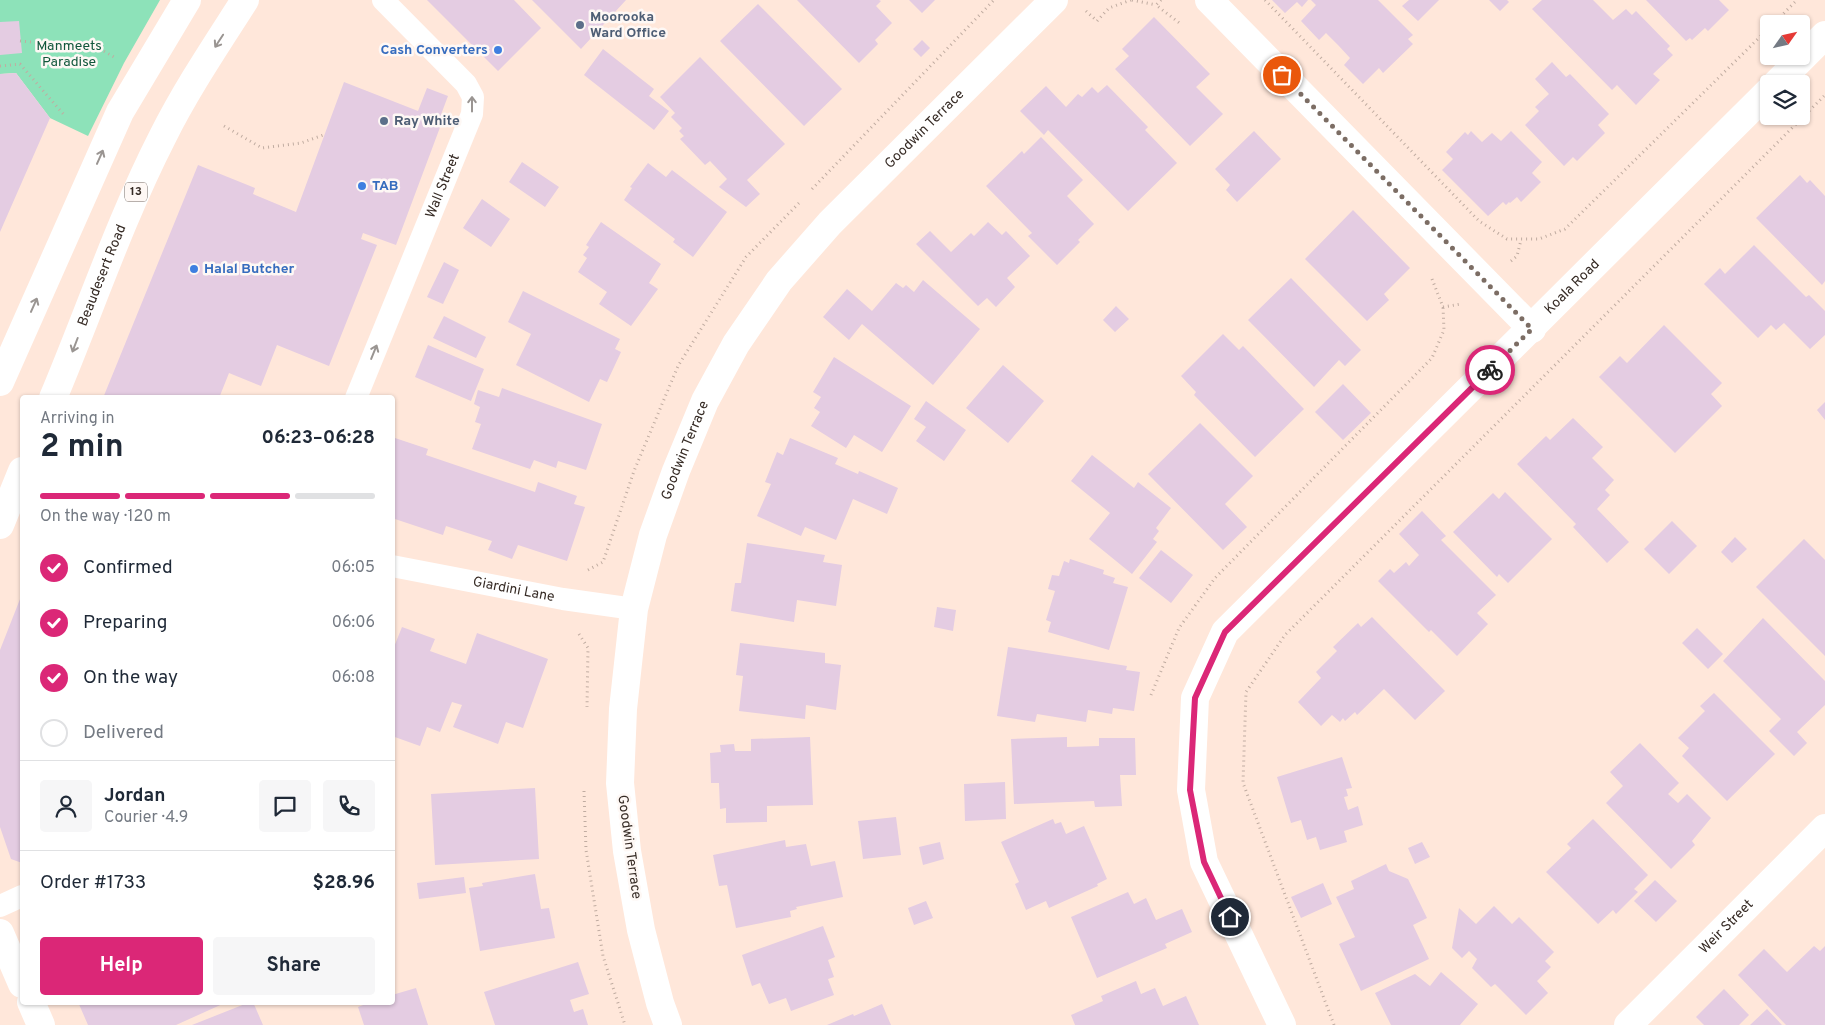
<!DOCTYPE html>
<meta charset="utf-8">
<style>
:root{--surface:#fff;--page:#f6f6f7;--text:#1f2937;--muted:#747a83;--line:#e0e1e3;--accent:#db2777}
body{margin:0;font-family:Overpass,sans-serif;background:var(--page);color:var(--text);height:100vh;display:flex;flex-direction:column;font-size:19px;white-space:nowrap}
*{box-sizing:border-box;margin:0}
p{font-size:16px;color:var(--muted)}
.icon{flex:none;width:28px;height:28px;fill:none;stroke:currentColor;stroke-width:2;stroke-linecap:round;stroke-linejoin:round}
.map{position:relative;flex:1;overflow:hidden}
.drawer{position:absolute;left:20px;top:395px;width:375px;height:610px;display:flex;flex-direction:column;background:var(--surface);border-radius:5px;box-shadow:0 1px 4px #0004}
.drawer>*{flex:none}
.needle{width:32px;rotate:56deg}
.controls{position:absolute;left:1760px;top:15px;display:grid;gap:10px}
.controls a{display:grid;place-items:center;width:50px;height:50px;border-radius:5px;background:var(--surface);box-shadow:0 1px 4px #0004;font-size:25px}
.pin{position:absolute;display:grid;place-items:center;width:42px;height:42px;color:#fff;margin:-21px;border:2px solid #fff;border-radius:50%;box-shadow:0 1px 5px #0007}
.courier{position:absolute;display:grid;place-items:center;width:50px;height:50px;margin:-25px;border:4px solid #db2777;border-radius:50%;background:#fff;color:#222;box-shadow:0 1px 6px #0007}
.head em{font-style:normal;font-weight:700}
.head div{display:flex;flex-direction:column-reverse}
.head{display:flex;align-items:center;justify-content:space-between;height:85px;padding:0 20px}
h1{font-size:32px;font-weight:700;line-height:38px}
.bar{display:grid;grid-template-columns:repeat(4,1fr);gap:8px 5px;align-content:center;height:60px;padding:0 20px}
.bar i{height:6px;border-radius:4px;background:var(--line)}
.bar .current{background:var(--accent)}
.bar p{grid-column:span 4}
.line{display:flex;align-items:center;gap:12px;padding:0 20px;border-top:1px solid var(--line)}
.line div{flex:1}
.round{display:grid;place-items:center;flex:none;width:52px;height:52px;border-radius:5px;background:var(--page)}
ol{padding:0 20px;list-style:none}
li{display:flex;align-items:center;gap:15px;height:55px}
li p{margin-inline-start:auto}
li .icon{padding:5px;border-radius:50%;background:var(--accent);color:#fff;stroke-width:4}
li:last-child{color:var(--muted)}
li i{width:28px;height:28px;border:2px solid var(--line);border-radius:50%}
.button{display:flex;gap:10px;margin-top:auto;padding:10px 20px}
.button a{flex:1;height:58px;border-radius:5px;background:var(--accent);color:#fff;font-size:20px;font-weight:700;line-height:58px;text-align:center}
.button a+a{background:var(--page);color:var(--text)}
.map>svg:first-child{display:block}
.green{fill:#8de2b9}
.building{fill:#e4cce2}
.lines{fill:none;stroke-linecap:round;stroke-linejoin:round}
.path{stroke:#c0aca1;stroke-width:3;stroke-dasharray:1 4;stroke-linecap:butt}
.service{stroke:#fff;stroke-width:22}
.minor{stroke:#fff;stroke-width:28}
.tertiary{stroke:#fff;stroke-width:28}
.trunk{stroke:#fff;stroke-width:28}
.oneway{stroke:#9a9592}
.done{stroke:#7c6d64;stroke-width:5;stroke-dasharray:0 9}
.route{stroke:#db2777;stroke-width:6}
.service-dot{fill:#5c6f8a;stroke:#fef8f5;stroke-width:2}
.shop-dot{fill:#3f7fe0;stroke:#fef8f5;stroke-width:2}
.labels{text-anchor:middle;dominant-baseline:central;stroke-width:5;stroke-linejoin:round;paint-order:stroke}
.shield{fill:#fef8f5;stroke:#726863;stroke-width:1}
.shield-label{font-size:12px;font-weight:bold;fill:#362b25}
.service-label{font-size:14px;font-weight:bold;fill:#4e5e75;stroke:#fef8f5;text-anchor:start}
.park-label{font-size:14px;fill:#11573c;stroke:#fef8f5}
.shop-label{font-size:14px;font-weight:bold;fill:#366cbe;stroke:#fef8f5;text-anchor:start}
.street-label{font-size:14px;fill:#362b25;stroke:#fef8f5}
</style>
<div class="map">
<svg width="1825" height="1025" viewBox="0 0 1825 1025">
<rect width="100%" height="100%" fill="#ffe7da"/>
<!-- green -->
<path class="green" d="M0,0H160L124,63L88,136L50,118L16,73L0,74Z"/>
<!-- building -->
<path class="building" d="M427,0H514L541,28L498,71Z
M532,0H626L581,49Z
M797,0H879L881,1L876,6L892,23L875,40L878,44L859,63Z
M909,0H935L922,13Z
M1272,0H1308L1302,7L1297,2L1285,13Z
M1311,0H1378L1413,35L1408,39L1413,44L1383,73L1379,68L1363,84L1344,65L1350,58L1338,45L1326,33L1319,40L1301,21L1316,5Z
M1409,0H1439L1418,21L1402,6Z
M1489,0H1507L1509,2L1500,11Z
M1542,0H1593L1613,20L1626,9L1632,15L1636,11L1670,46L1667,49L1673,55L1653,74L1660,80L1636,105L1617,85L1612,90L1532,9Z
M1646,0H1719L1729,10L1708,31L1705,28L1692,40L1690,38L1686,41Z
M758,4L842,89L804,126L720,41Z
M1154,17L1210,74L1196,87L1223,114L1190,146L1115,69L1129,56L1122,49Z
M19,21L22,53L0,55V22Z
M922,40L930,48L921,57L913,49Z
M603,49L654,89L649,96L669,111L654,130L584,75Z
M700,57L785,144L747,180L760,194L746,207L719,187L727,179L710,161L705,165L680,139L684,136L679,131L682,128L671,117L675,113L660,97Z
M1552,62L1566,77L1570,74L1609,114L1598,125L1605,133L1577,161L1573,157L1564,166L1525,125L1539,111L1535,107L1549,94L1535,79Z
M16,73L50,118L0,232V74Z
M344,82L418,111L427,88L448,96L439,120L442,122L396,245L363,233L361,239L377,245L329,366L277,345L261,386L229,373L219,398H103L198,165L255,188L253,194L296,212Z
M1107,85L1148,127L1145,130L1177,163L1128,211L1048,130L1044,135L1020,111L1046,86L1066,107L1078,94L1082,97L1092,87L1098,93Z
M1254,131L1281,159L1237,202L1226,190L1230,185L1215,169Z
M1471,131L1482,142L1492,133L1501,141L1511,131L1542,162L1532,173L1541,182L1521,202L1517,197L1510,203L1509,202L1506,205L1503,202L1488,216L1442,170L1453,159L1446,152L1465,132L1468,135Z
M1041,137L1083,180L1067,196L1094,224L1078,240L1080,242L1057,265L1028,236L1032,233L986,186L1022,151L1024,154Z
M522,162L559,187L545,207L509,182Z
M648,163L666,177L672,170L727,212L693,257L673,242L675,239L624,200L632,188L630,187Z
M1800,175L1807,183L1810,180L1825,196V281L1822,285L1756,218Z
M482,199L510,219L491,247L463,228Z
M1353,210L1410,268L1384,294L1389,300L1367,321L1305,259Z
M601,222L661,264L649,283L658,289L631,326L599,304L607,292L578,272L587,258L583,255L589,247L586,245Z
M988,222L1002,235L1006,231L1030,256L1007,278L1015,287L996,307L987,298L978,306L916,244L930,231L951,252L971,233L974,236Z
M1754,245L1806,297L1809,295L1825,311V335L1810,349L1784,323L1776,330L1771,325L1758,338L1704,284L1720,268L1725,274Z
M444,262L459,270L443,304L427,297Z
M1291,278L1361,350L1345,366L1339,360L1314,387L1248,320Z
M923,280L980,329L933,385L862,324L849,340L823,317L847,289L872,311L896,283L903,288L906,285L914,292Z
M523,291L620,339L615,349L621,352L607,382L600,379L589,402L516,365L531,334L508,322Z
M1116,306L1129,319L1115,332L1103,320Z
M444,316L486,337L476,358L433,338Z
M1664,325L1722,383L1711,394L1722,406L1675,453L1599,377L1620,356L1627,363Z
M1223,334L1239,350L1243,346L1304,409L1255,457L1194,395L1196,392L1181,376Z
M428,345L484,369L471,401L415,377Z
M834,357L911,406L882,452L854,435L846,448L811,426L820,412L814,408L821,397L813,392Z
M1003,365L1044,401L1008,443L966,408Z
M1343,384L1371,413L1343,440L1315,412Z
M502,388L602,424L586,470L558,461L556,468L534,460L530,469L472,449L481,424L475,422L480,407L474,404L478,390L499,397Z
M926,401L966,430L944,461L916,441L926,427L914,419Z
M1825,402V420L1817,410Z
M1573,418L1603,447L1592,458L1614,480L1605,490L1610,495L1597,509L1629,542L1607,563L1573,527L1576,524L1517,464L1546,436L1550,440Z
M1200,423L1253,476L1225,504L1247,527L1223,550L1148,474Z
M392,437L428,449L426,455L535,492L538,482L577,496L574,504L585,507L567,561L518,545L512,559L488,550L492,541L446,526L443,535L392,518Z
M790,438L838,458L835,464L858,474L859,471L898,488L887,514L853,499L836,540L805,527L801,536L757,516L771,484L765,482L777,452L783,455Z
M1092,455L1134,488L1138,482L1171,508L1156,528L1159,531L1153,539L1157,542L1132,574L1089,539L1110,513L1071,481Z
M1505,492L1552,539L1508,583L1499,574L1497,577L1453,532L1493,493L1499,499Z
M1422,511L1446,536L1441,540L1496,595L1477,613L1488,624L1457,656L1431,630L1429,632L1378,581L1390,569L1394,573L1406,562L1409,566L1419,555L1399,534Z
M1672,521L1697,546L1669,574L1644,549Z
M1735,537L1747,549L1732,563L1721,552Z
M1804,539L1825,560V656L1756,587Z
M747,543L825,555L823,562L842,565L836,606L797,600L794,622L731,611L735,583H741Z
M1161,550L1193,575L1171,603L1139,578Z
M1070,559L1104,570L1103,574L1115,578L1113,583L1128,587L1109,650L1048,632L1051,622L1046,620L1055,591L1048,589L1052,575L1059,576L1064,561L1069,563Z
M22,594V863L11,859L0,827V650Z
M937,607L956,610L953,631L934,627Z
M1372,617L1445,691L1415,720L1384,689L1357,715L1355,712L1345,721L1343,718L1340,722L1332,715L1321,726L1298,702L1321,678L1316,672L1337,651L1333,647L1358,623L1361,627Z
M1763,618L1825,681V705L1797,732L1807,743L1794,756L1769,731L1781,719L1723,661Z
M402,627L435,639L430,651L466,664L477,633L548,659L523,728L506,722L498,744L453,727L462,705L452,702L440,732L427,727L420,746L392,736V652Z
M1697,628L1723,654L1708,669L1682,643Z
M740,643L825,653V663L841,665L836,710L806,705L805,719L739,711L743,676L736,675Z
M1008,647L1127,666L1126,670L1140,672L1134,711L1113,708L1112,714L1088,710L1086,722L1037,714L1035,722L997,716Z
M1714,693L1775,754L1727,801L1682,756L1689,748L1678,738L1705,711L1700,706Z
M810,737L813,805L767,806V822L726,823V808L720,809L719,783H711L710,753L721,752L720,745L734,744L735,751H751V739Z
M1067,737V747L1099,746V738H1135L1136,775H1120L1122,806L1095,807L1094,801L1014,804L1011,739Z
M1640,743L1679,783L1668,794L1678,803L1687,794L1711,818L1692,841L1695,845L1671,869L1606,803L1623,786L1610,772Z
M1342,757L1352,788L1346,789L1348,796L1344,797L1348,810L1358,806L1363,825L1344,831L1347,842L1320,850L1316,837L1307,840L1301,820L1291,823L1277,777Z
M1005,782L1006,819L965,821L964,784Z
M535,788L539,859L435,865L431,794Z
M896,817L901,855L863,859L858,821Z
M1053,819L1055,824L1061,822L1066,834L1084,826L1107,879L1097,884L1098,886L1049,908L1046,901L1026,910L1015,884L1019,882L1001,842Z
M1593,819L1648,875L1634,889L1638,892L1616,914L1613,910L1598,924L1546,872L1571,848L1567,844Z
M785,840L786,847L806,844L811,866L835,861L843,897L796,907L797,909L790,911L791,917L736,928L727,885L719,886L713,855Z
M940,842L944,859L923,865L919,847Z
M1422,842L1430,857L1415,864L1408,848Z
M1386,864L1389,871L1408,879L1427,918L1413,925L1429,959L1361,991L1339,944L1355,937L1336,897L1354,889L1351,881Z
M535,874L541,909L549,908L555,938L480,951L469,888L483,886L482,883Z
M464,877L466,893L419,899L417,883Z
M1655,880L1677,901L1656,922L1634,901Z
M1323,883L1332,904L1301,918L1291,897Z
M1128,892L1134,904L1146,898L1156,920L1182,909L1192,932L1165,944L1167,948L1097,978L1071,917Z
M926,901L933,918L914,925L908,908Z
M1494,906L1512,924L1519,917L1554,952L1545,961L1551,967L1537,981L1548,993L1526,1015L1495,984L1491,987L1472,968L1477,959L1469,951L1462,958L1452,948L1459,908L1476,924Z
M823,926L835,957L828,960L834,977L828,979L834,995L791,1011L786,998L769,1004L760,983L752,986L742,955Z
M1814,946L1820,951L1825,946V1025H1786L1738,975L1764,949L1787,972Z
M578,962L589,994L570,1000L574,1012L583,1009L588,1025H495L484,992Z
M1441,972L1478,1004L1460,1025H1391L1375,993L1415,974L1430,986Z
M1136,981L1141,994L1155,988L1163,1006L1186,996L1199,1025H1075L1071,1015L1103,1001L1101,996Z
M416,988L428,1025H364L358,1007L371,1002H392V995Z
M1724,989L1749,1015L1739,1025H1704L1696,1017Z
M78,1002H227L176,1025H88Z
M250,1002H253L263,1025H192Z
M882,1004L891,1025H827L853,1014L854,1016Z
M1767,1009L1782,1025H1750Z"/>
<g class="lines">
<!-- path -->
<path class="path" d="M1132,0L1156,5
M1161,0L1156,5L1182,25
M1265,0L1479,221L1507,239H1539L1565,229L1769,28
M1086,11L1097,21L1109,8L1131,0
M1773,24L1797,0
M20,41L100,49L114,57
M0,66L20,64L65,116
M224,126L262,148L301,143L326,134
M812,189L994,0
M1511,261L1517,256L1521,240
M1432,279L1443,307L1461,304
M588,570L603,562L634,471L678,366L746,257L801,201
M579,634L588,648L587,707
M1151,695L1179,628L1215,578L1432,358L1444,330L1443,307
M584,791L586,850L603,956L625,1025
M1334,1025L1243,783L1246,692L1285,635L1825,95"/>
<!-- service -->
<g class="service">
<path id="s1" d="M356,398L472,114L473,97L466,84L383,0"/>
<path id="s2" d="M392,566L563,599L634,609"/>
<path d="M0,906L22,896"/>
</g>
<!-- minor -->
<g class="minor">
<path d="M1209,0L1532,329"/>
<path d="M1776,84L1825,35"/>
<path id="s3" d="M668,1025L660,1003L641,930L627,851L620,783L623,709L634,609L653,535L676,471L705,401L736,344L779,281L830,223L1054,0"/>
<path id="s4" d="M1282,1025L1204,862L1191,790L1195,698L1225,632L1769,91"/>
<path id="s5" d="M1628,1025L1825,828"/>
</g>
<!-- tertiary -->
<path class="tertiary" d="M0,933L22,984
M31,1002L41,1025"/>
<!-- trunk -->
<g class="trunk">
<path d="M0,382L120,112L187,0"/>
<path id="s6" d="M53,398C90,310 120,220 163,136C187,88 217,44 245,0"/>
<path d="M0,525L22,471"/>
</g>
</g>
<!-- one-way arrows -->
<defs><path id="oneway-shaft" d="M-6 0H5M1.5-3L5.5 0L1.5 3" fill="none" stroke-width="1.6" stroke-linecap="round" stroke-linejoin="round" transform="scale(1.25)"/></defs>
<g class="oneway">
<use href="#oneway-shaft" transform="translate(219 41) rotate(123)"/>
<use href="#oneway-shaft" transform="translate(472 104) rotate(-90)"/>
<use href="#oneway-shaft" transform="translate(100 157) rotate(-66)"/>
<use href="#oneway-shaft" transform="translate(34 305) rotate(-66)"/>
<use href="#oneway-shaft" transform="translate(75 345) rotate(111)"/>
<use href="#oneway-shaft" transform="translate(374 352) rotate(-68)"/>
</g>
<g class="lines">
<!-- done -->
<path class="done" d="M1282,75L1532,329L1490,370"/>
<!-- route -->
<path class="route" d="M1230,917L1204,862L1190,790L1195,698L1225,632L1490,370"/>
</g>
<!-- markers -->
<g class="service-dot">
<circle cx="580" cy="25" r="5"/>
<circle cx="384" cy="121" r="5"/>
</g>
<g class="shop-dot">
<circle cx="498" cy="50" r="5"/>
<circle cx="362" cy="186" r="5"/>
<circle cx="194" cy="269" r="5"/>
</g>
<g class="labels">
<!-- shield labels -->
<rect class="shield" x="125" y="182.5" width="22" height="19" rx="4"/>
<g class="shield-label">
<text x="136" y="192">13</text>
</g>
<!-- service labels -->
<g class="service-label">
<text x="590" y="17">Moorooka<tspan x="590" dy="16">Ward Office</tspan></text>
<text x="394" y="121">Ray White</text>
</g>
<!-- park labels -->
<g class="park-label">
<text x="69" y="46">Manmeets<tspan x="69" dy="16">Paradise</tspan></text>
</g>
<!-- shop labels -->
<g class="shop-label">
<text x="488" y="50" text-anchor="end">Cash Converters</text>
<text x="372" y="186">TAB</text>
<text x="204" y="269">Halal Butcher</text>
</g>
<!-- street labels -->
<g class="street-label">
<text stroke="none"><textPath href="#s3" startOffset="994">Goodwin Terrace</textPath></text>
<text stroke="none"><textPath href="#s1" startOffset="229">Wall Street</textPath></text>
<text stroke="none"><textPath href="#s6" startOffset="132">Beaudesert Road</textPath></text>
<text stroke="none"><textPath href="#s4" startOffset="908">Koala Road</textPath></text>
<text stroke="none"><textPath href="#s3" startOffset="589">Goodwin Terrace</textPath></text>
<text stroke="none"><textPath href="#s2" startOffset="124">Giardini Lane</textPath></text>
<text transform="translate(629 847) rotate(82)">Goodwin Terrace</text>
<text stroke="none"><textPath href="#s5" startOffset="139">Weir Street</textPath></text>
</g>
</g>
</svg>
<div class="controls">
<a><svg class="needle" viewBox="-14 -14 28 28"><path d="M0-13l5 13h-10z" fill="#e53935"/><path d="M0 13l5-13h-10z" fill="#747a83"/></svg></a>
<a><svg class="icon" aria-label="layers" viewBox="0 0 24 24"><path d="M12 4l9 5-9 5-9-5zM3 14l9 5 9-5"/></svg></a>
</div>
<div class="pin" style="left:1282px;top:75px;background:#ea580c"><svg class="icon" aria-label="bag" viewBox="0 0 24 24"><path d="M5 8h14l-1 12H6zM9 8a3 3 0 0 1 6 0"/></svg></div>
<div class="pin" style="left:1230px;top:917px;background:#1f2937"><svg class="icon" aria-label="home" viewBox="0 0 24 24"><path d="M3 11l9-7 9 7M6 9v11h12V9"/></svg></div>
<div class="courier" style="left:1490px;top:370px"><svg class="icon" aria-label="bike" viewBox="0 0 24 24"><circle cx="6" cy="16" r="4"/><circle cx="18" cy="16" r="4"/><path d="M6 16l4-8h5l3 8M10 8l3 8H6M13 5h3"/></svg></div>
<section class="drawer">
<div class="head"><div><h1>2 min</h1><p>Arriving in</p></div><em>06:23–06:28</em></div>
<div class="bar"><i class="current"></i><i class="current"></i><i class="current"></i><i></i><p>On the way · 120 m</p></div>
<ol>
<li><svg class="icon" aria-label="check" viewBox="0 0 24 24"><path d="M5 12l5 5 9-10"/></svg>Confirmed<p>06:05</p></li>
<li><svg class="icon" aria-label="check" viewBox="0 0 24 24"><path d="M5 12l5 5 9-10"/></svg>Preparing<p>06:06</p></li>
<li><svg class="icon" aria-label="check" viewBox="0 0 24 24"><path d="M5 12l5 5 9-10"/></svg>On the way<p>06:08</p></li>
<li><i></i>Delivered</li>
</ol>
<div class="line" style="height:90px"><a class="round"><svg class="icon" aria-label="person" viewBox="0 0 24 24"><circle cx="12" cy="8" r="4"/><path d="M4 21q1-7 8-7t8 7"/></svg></a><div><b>Jordan</b><p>Courier · 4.9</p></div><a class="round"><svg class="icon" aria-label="chat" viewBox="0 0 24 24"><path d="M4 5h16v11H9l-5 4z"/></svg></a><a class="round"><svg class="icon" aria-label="phone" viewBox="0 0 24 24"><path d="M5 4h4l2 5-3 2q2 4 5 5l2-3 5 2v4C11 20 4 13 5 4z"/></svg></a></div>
<div class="line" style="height:65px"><div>Order #1733</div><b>$28.96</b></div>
<div class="button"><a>Help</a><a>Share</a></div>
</section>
</div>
